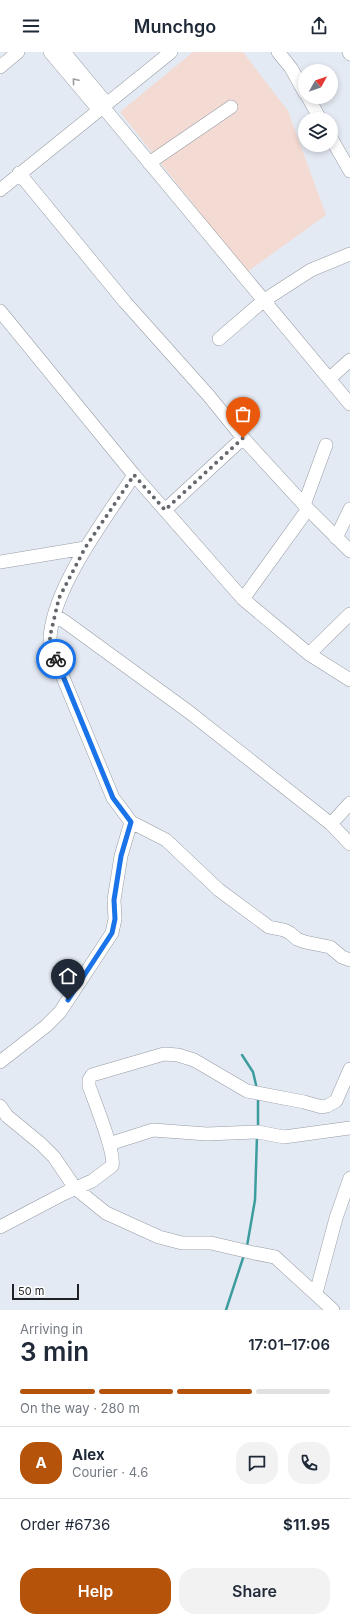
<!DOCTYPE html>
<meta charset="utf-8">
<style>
:root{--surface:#fff;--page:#f2f2f3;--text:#1f2937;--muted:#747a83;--line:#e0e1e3;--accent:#b45309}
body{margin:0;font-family:Inter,sans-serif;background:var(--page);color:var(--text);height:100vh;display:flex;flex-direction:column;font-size:15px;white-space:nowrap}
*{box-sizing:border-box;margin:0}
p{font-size:13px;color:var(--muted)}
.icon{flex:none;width:22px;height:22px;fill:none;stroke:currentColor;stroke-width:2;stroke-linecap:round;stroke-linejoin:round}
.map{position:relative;height:1258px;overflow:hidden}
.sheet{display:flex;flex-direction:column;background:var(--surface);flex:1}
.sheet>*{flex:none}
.needle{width:26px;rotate:50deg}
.controls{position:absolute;left:298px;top:12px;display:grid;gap:8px}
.controls a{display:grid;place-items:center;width:40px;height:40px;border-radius:50%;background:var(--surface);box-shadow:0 2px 6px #0003;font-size:20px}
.scale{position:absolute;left:12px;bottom:10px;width:67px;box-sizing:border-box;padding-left:4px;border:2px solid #1f2124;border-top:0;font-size:11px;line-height:14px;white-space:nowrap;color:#1f2124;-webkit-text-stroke:3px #fff;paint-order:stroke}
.pin{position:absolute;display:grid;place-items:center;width:34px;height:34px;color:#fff;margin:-41px -17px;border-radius:50% 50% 50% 0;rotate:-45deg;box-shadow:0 0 4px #0007}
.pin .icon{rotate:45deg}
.courier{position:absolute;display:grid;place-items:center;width:40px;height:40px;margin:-20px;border:3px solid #1a73e8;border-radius:50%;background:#fff;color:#222;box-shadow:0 1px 5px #0007}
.overview em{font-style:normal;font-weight:600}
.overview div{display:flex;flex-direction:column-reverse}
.overview{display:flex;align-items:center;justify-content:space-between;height:68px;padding:0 20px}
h1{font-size:26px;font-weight:600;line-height:30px}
.bar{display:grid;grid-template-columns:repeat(4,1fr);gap:6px 4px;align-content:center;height:48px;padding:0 20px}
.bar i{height:5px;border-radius:3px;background:var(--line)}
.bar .active{background:var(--accent)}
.bar p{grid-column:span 4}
.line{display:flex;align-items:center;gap:10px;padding:0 20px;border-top:1px solid var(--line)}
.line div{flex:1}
.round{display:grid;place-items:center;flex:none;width:42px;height:42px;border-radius:16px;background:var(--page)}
.button{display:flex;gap:8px;margin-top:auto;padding:8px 20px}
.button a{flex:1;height:46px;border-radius:16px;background:var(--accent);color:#fff;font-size:16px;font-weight:600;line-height:46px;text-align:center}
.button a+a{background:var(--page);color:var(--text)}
header{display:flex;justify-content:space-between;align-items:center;height:52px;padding:0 20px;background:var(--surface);font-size:18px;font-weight:600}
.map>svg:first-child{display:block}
.commercial{fill:#f3dad2}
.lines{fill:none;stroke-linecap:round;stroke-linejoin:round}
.stream{stroke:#3d9c9d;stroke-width:2.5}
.minor-casing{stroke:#969ca4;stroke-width:14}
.minor{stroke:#fff;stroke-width:13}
.oneway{stroke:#9a9b9c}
.done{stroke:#64676c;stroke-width:4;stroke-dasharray:0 7.2}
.route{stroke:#1a73e8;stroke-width:5}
</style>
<header><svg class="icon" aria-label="menu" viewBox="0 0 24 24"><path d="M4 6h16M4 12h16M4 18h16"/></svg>Munchgo<svg class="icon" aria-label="share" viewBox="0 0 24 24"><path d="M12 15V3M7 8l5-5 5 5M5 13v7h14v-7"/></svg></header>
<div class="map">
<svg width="350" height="1258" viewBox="0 0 350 1258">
<rect width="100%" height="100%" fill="#e4eaf3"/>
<!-- commercial -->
<path class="commercial" d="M193,0H243L288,59L326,163L247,220L120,60Z"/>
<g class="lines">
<!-- stream -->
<path class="stream" d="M242,1003L253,1020L257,1037
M258,1075V1046
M247,1194L255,1148L257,1084
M226,1258L244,1203"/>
<defs>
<path id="minor" d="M50,0L99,58
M64,0L107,52
M278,0L291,16L305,41
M349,0L350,2
M0,15L18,0
M308,45L320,67
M103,55L350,352
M331,86L350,119
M149,111L231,55
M19,121L125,250L209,344L243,386L308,457L350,499
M0,138L171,0
M0,259L134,423L243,547L309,602L350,628
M219,287L263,249L311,218L350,202
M329,327L350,308
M134,423C106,466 47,542 50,594L113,746L131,770L166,788L219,838L269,875L284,878L290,881L297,887L305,890L330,895L342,905L350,908
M304,453L326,393
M165,458L243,386
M336,486L350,457
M0,510L85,496
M243,547L308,457
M54,563L64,569L189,660L331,772L350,792
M309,602L350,562
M331,772L350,751
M0,1010L46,974L60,960L112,881L115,867L114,848L121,804L131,770
M0,1054L7,1064L41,1092L54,1105L75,1136L106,1161L159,1185L182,1191H211L254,1201L275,1205L333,1258
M109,1092L153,1078L207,1082L258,1080L284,1085L350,1076
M0,1175L63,1142L92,1129L112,1114C116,1102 94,1048 89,1034V1028L92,1023L164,1002L178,1003L194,1008L247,1039L304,1050L322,1055L327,1054L336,1049L350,1017
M316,1241L336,1166L350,1126"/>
</defs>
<!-- minor casing -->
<use href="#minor" class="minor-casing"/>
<!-- minor -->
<use href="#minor" class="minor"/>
</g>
<!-- one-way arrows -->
<defs><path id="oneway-chevron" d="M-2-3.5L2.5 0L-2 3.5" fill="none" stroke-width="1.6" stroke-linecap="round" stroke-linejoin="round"/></defs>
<use class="oneway" href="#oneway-chevron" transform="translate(75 29) rotate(-130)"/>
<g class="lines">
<!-- done -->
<path class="done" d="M56,607L50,594V584L59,546L85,496L134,423L165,458L243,386"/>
<!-- route -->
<path class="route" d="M56,607L113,746L131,770L121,804L114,848L115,867L112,881L68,948"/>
</g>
</svg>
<div class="controls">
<a><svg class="needle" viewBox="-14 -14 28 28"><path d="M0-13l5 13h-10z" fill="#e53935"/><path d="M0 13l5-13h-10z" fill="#747a83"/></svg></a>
<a><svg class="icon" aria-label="layers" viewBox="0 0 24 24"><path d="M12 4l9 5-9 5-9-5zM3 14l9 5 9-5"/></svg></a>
</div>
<div class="scale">50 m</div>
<div class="pin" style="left:243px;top:386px;background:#ea580c"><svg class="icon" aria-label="bag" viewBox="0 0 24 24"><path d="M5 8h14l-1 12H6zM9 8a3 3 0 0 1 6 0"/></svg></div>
<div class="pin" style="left:68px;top:948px;background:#1f2937"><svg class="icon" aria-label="home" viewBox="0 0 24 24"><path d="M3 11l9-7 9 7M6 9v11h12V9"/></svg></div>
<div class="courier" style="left:56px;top:607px"><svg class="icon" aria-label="bike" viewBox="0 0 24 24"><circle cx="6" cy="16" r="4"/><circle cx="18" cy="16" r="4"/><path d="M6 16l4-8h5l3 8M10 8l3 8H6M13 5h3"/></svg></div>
</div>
<section class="sheet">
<div class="overview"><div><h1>3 min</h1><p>Arriving in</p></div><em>17:01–17:06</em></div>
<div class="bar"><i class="active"></i><i class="active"></i><i class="active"></i><i></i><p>On the way · 280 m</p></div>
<div class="line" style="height:72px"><b class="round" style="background:var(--accent);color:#fff">A</b><div><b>Alex</b><p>Courier · 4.6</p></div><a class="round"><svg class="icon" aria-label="chat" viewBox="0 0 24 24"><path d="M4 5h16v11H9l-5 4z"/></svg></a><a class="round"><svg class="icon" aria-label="phone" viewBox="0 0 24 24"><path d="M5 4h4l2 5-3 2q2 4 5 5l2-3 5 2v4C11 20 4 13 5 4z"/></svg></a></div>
<div class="line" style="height:52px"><div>Order #6736</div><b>$11.95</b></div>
<div class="button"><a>Help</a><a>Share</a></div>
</section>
